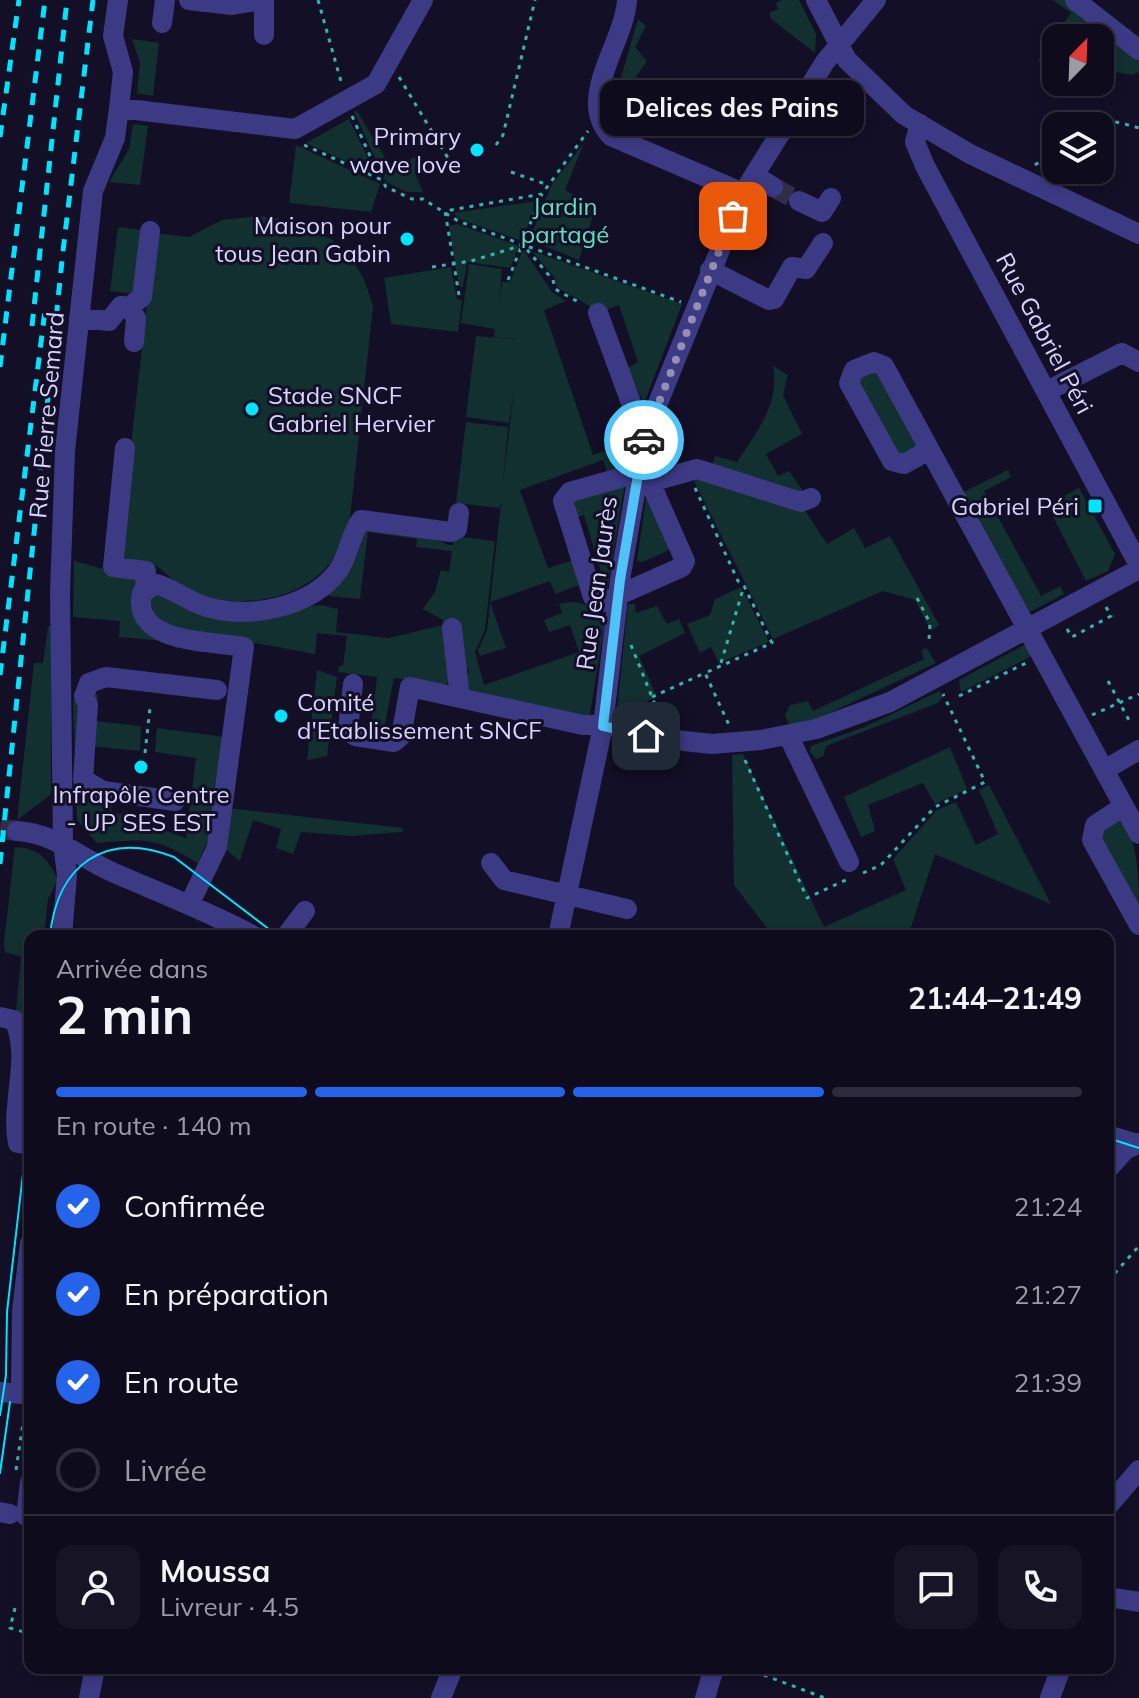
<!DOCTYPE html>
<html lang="fr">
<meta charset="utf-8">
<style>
:root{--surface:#0e0b1c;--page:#171425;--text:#f1f3f6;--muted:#9b9ba3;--line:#2e2b3b;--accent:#2563eb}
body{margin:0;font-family:Mulish,sans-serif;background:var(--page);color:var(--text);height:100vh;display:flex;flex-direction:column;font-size:30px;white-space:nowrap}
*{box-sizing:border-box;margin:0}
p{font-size:26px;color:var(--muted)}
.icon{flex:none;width:44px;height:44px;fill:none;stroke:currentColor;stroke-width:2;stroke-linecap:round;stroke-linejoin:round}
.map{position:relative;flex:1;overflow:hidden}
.panel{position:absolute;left:24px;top:930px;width:1090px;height:744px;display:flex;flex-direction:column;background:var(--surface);border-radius:16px;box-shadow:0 4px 12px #0003,0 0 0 2px var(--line)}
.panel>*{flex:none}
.needle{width:52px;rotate:23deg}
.tools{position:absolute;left:1042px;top:24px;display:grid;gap:16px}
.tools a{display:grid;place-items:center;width:72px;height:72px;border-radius:16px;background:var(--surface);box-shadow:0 4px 12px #0003,0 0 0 2px var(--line);font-size:40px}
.pin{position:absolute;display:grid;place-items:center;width:68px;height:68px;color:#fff;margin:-34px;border-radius:16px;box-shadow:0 4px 12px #0006}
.courier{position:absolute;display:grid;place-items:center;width:80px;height:80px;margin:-40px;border:6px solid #4fc3f7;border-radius:50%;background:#fff;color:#222;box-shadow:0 2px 10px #0007}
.bubble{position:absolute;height:56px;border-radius:16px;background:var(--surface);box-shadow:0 4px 12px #0003,0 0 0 2px var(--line);font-size:26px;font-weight:700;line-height:56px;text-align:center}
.overview em{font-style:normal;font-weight:700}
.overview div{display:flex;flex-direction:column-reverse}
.overview{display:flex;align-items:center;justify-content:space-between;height:136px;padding:0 32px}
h1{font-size:52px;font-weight:700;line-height:60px}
.bar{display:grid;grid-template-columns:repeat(4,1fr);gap:12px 8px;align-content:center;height:96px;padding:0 32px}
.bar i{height:10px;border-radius:6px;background:var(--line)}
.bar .current{background:var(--accent)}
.bar p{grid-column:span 4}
.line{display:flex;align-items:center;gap:20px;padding:0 32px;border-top:2px solid var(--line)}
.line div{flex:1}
.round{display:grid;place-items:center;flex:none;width:84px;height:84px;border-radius:16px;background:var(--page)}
ol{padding:0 32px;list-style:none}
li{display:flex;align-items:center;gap:24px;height:88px}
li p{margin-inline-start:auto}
li .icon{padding:8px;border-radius:50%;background:var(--accent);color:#fff;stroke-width:4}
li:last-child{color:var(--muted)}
li i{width:44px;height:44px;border:4px solid var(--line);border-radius:50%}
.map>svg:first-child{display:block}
.green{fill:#12302f}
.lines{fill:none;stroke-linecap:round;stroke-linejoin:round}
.minor-tunnel{stroke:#312d47;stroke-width:20;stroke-dasharray:20 10;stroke-linecap:butt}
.path{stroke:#2fb8b0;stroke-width:3;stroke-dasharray:4 6;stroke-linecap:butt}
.minor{stroke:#3d3a85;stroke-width:20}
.tram{stroke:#00e5ff;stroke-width:2}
.rail{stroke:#00e5ff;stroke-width:5;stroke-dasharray:12 10;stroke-linecap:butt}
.done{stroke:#948fb3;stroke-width:8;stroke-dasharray:0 14.4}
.route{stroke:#4fc3f7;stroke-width:10}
.poi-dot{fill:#00e5ff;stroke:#130f26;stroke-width:3}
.labels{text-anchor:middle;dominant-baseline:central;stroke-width:6;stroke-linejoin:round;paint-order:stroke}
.poi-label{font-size:24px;fill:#d9d4ff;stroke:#130f26;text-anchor:end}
.park-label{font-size:24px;fill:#5fe0c0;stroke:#130f26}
.street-label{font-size:24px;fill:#d9d4ff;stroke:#130f26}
</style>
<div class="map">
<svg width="1139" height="1698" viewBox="0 0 1139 1698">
<rect width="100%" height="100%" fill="#130f26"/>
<!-- green -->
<path class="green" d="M782,0H799L816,34L815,53L770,18V12L778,9L776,3Z
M1053,0H1067L1139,56V72L1132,75L1100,69V38H1056V69L1047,70L1038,61L1071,13Z
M638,19L646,26L635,47L647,61L619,102L615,115L640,128L644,138L617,127L610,115Z
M132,39L159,43L153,96L137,93L140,63Z
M357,111L393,171L417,155L427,170L416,176L423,192H407L386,182L354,112Z
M349,119L376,175L306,143Z
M133,124L148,126L140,185L109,182L129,149Z
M584,143L565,190L596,206L579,260L529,240L552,184Z
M296,145L380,184L371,212L289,203Z
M537,201L522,241L460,219L453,213Z
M259,216L296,221L331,239L350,256L364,279L373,306L349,527C342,544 334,562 320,574C285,605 224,609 184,588C173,582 165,571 155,565C146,560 129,561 118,560L155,233L189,237L222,220Z
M457,224L519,246L510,268L467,262L463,287L459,286L449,226Z
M118,227L143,230L136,294L110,291Z
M523,249L552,292L566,301L544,310L593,455L632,440L627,472L609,477L603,460L520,490L548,568L575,560L585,583L555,594L550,581L490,602L506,648L480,656L478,650L487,630L501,504L499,508L456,503L466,422L508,427L503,483L514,390L509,423L466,417L476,336L520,340L494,337L495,329L461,323L469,264L502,269L499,302L502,282H510Z
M532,251L682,304L644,404L627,368L638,362L619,305L600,312L557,287L555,278Z
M451,267L457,299L462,300L458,332L391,324L384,278Z
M773,366L788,375L783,395L802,434L766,454L778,476L789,471L803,491L797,495L712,466L715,456L737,462C757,431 780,404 773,366Z
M876,367L917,445L914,451L896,456L853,383Z
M1008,470L1011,477L984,491L1041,596L1060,586L1064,594L1030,612L1025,609L962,493Z
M699,476L804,509L827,544L854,528L865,548L890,536L939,625L931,631L915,600L883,591L773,639L694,481Z
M625,482L606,599L591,577L601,572L584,515L573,519L567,499Z
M1079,488L1115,554L1108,571L1086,581L1047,505Z
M647,492L669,550L643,562L637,561Z
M363,525L420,533L449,545H453L454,536L495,541L485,630L475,652L484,685L579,652L570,625L549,632L544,620L562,613L559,604C576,599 596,604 605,622L590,714L585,718L464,688L469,670L462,667L445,686L394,678L384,729L395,731L394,735L359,730L360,725L371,726L377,677L338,672L339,666H343L347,636L317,633L315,654L156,625L148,590L230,616L320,605L338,609L336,632L389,638L443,625V620L423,609L435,592L441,570L449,572L452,551L416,547L417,539L368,532L360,599L329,596L330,584Z
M74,561L141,579L136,605L175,642L119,637L120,621L73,617Z
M741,587L769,642L719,663L711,647L700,653L687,624L710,615L715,599Z
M628,604H635L636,613L657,606L667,624L679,619L685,633L639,656L657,697L631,708V716L617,709Z
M48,626H51V790L50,795L17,820L34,663H43Z
M1026,644L1032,656L961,692L959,680Z
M927,648L936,663L815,720L789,725L785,715L790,705L808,701L813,711L924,659L921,650Z
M317,670L337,677L327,756L307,760Z
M939,691L943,696L938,703L826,746L823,756L816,759L810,752L811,746L867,726Z
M95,694L98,695L95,721L141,726L140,751L89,746Z
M73,700L82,701L80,783L113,800L111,811L186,838L196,758L155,752L157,728L225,737L212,843L205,846L198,863C152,836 148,839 97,843L77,820Z
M950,747L967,789L935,804L923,783L868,805L875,831L861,837L844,797Z
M743,754L824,927L906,890L893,859L937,810L956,802L976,845L998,834L979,790L989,785L1051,904L935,854L908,936H798L788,932L773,936L734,885L732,755Z
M228,808L403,828L402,832L352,836L301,832L293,854L276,848L281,829L253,820L240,861L223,847Z
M1118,818C1139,833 1139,884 1139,913L1101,844L1104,828Z
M15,847C38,848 49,859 58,880L48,899L44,936H30V1060L16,1010L21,957L5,952L4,942Z"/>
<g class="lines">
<!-- minor-tunnel -->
<path class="minor-tunnel" d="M773,187L799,201
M0,829L17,831"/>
<!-- path -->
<path class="path" d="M318,0L342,85
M399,77L454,168L457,179
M631,114L645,130
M352,116L380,178
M1086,126C1103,117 1122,123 1139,128
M304,145L382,180L386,187L412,199H423L458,221L681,302
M496,145L503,135L535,0
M1035,165L1056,149
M511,172L548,185
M432,267L471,261L523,245L553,280L555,289L582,304
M508,280L542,194
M459,295L445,211L542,194L588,131
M695,488L738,581L744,586L772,643L705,673
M917,598L930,623L929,639
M1067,629L1072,637L1111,616L1106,607
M631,645L658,712
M721,663L744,586
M1108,681L1131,724
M959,696L1028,662
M652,697L705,673L729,725
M1092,715L1139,694
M145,753L150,708
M745,760L807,898L848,879
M863,873L881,865L935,807L985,782L943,694
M1108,1281L1139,1246
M16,1470L25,1410
M15,1608L10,1628L24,1632
M745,1668L825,1698"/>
<!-- minor -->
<path class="minor" d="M189,0L232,5L261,0
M627,0C625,42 575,99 611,136L743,193
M816,0L847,60L904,115L970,154L1139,234
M1075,0L1139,50
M162,23L165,0
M264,35V0
M119,108L295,129L376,84L423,0
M920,124L915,142L925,166L1139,565
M754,175L773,187
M799,201L822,212L831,198
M710,270L769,300L774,299L792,267L806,269L823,243
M129,307L142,297L150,231
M598,313L637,419L650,422
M79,318L109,321L121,306L129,307L136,318L134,342
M1047,391L1122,353L1139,362
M125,448L113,567L146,571L145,589
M927,451L904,464L892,461L849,383L854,370L874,362L884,366L1139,834
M627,476L650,482L685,561L682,567L603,602L593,597L563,501L570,492Z
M650,482L697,469L801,502L811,498
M452,628L460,698
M353,684L348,729L355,736L394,742L401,736L410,687L583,725H610L666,739L712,744L761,740L816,729L890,702L1139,569
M788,735L849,862
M1104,770L1139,750
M175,801L103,791L83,779L88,705L84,696L89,683L106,677L217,690
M1124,806L1095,825L1092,840L1139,925
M17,831C54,833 79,857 112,872C160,893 208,911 254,936
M491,863L504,880L627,909
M190,903L217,847L244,647C211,641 131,644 142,593L156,584C174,589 189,602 207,607C250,619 310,608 338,571C349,555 350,535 361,520L451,532L457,529L459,513
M62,936L67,875L63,843L60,593L65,451L93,191L115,138L119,108L123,72L113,36L118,0
M286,936L305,911
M558,936L603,726L620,580L645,435L743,193L825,62L876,0
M0,1017L14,1020C32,1057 10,1104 18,1143L30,1145
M1108,1135L1137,1144
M1108,1169L1125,1150L1139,1143
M0,1392L21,1394
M21,1394L22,1311L30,1243
M1108,1506L1139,1470
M0,1512L10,1514
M26,1516L30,1482
M1108,1597L1139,1602
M89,1698L95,1668
M441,1698L453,1668
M705,1698L714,1668
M1050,1698L1061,1668"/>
<!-- tram -->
<path class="tram" d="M50,936C57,865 105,830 174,857L278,936
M1108,1138L1139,1148
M0,1415L6,1375L7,1312L30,1113
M0,1473L10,1402"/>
<!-- rail -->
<path class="rail" d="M0,137L19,0
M32,326L67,0
M0,367L45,0
M0,675L45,310
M0,864L63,251L93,0"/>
</g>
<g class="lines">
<!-- done -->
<path class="done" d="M644,440L733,216"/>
<!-- route -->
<path class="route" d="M644,440L620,580L603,726L646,736"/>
</g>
<!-- markers -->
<g class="poi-dot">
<circle cx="477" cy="150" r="8"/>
<circle cx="407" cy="239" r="8"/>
<circle cx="252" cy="409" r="8"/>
<rect x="1087" y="498" width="16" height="16" rx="4"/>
<circle cx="281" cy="716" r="8"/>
<circle cx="141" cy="767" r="8"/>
</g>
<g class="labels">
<!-- poi labels -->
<g class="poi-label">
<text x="461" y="136">Primary<tspan x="461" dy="28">wave love</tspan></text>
<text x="391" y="225">Maison pour<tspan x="391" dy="28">tous Jean Gabin</tspan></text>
<text x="268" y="395" text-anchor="start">Stade SNCF<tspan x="268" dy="28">Gabriel Hervier</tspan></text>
<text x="1079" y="506">Gabriel Péri</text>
<text x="297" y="702" text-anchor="start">Comité<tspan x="297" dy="28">d'Etablissement SNCF</tspan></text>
<text x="141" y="794" text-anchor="middle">Infrapôle Centre<tspan x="141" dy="28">- UP SES EST</tspan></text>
</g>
<!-- park labels -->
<g class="park-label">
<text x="565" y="206">Jardin<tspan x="565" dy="28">partagé</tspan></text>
</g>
<!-- street labels -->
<g class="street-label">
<text transform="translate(1045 333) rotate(62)">Rue Gabriel Péri</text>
<text transform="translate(46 415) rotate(-85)">Rue Pierre Semard</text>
<text transform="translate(596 583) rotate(-82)">Rue Jean Jaurès</text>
</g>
</g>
</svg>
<div class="tools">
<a><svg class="needle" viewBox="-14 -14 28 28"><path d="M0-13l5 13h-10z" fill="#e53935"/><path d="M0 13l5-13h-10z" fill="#9b9ba3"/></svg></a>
<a><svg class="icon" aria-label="layers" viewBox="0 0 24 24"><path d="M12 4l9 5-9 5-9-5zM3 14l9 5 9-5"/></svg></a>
</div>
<div class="pin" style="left:733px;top:216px;background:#ea580c"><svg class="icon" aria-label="bag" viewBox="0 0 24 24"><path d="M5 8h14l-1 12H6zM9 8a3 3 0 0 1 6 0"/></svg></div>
<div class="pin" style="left:646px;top:736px;background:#1f2937"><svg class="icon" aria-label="home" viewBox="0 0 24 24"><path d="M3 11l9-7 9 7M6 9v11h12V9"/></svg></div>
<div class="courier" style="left:644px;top:440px"><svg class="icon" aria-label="car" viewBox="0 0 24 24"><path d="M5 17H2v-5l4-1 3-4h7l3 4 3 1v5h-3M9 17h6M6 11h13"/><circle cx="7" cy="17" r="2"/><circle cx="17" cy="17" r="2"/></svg></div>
<div class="bubble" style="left:600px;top:80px;width:264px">Delices des Pains</div>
<section class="panel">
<div class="overview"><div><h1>2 min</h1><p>Arrivée dans</p></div><em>21:44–21:49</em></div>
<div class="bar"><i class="current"></i><i class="current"></i><i class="current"></i><i></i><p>En route · 140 m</p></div>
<ol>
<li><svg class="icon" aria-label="check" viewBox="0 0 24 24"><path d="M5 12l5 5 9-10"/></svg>Confirmée<p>21:24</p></li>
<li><svg class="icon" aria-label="check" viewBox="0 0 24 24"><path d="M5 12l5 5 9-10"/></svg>En préparation<p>21:27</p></li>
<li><svg class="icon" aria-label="check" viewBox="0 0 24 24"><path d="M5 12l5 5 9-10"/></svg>En route<p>21:39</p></li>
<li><i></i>Livrée</li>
</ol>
<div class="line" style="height:144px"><a class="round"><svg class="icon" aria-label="person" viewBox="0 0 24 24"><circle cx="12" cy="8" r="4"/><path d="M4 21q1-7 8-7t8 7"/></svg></a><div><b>Moussa</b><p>Livreur · 4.5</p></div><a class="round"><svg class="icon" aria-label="chat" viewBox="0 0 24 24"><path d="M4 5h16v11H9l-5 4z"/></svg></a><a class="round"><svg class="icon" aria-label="phone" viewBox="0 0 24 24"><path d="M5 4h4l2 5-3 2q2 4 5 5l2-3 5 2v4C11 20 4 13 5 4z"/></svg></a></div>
</section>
</div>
